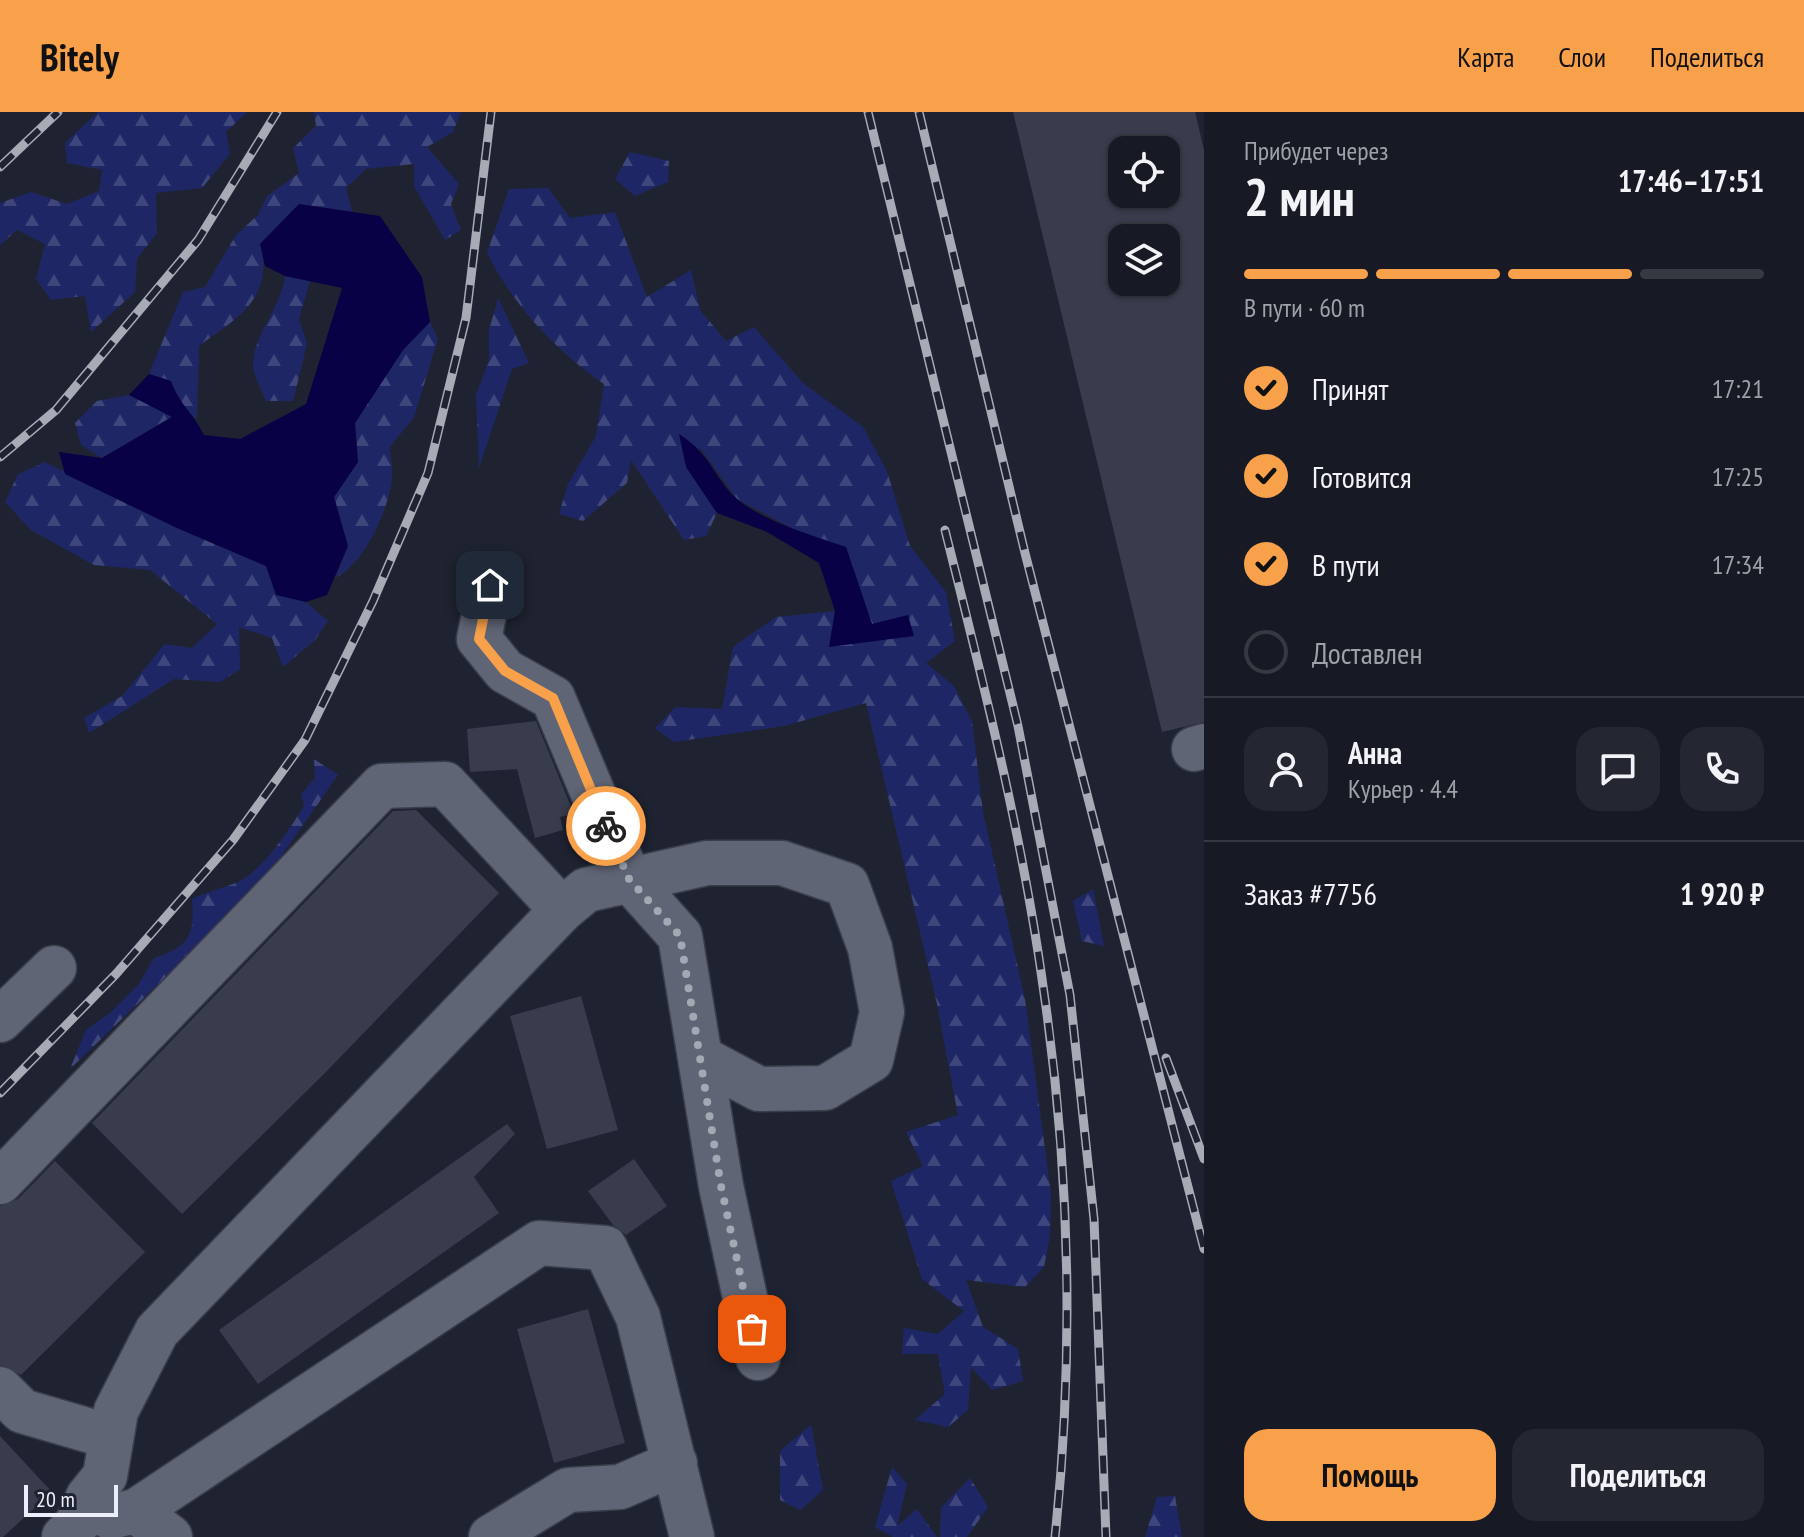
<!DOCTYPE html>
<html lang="ru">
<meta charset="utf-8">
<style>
:root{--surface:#171a25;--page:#242732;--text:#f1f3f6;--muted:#9ea1a7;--line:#363842;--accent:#f8a14a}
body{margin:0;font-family:"PT Sans Narrow",sans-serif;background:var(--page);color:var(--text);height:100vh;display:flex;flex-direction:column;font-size:30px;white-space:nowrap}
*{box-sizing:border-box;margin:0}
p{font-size:26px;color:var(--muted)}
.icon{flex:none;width:44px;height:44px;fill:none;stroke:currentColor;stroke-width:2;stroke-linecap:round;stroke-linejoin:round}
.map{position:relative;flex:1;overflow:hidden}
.panel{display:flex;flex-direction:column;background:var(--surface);width:600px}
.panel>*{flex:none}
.fabs{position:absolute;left:1108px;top:24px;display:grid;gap:16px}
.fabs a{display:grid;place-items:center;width:72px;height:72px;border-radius:16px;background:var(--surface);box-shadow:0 2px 6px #0004,0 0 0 2px var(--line);font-size:40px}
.scale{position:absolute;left:24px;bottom:20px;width:94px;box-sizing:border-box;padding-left:8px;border:4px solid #eceff9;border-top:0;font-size:22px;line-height:28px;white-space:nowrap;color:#eceff9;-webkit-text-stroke:6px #1f2331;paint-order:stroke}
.pin{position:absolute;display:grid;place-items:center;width:68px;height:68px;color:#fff;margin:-34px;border-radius:16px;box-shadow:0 4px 12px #0006}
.courier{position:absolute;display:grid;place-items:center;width:80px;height:80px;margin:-40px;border:6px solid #f8a14a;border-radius:50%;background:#fff;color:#222;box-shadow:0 2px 10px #0007}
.overview em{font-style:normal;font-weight:700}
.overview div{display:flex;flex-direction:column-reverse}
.overview{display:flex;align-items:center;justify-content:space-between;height:136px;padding:0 40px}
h1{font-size:52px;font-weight:700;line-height:60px}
.bar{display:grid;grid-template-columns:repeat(4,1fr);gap:12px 8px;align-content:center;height:96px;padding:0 40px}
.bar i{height:10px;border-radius:6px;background:var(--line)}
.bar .on{background:var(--accent)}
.bar p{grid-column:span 4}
.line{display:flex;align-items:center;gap:20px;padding:0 40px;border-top:2px solid var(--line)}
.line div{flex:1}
.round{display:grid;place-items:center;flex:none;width:84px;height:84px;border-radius:24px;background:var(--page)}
ol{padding:0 40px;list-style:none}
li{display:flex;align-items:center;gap:24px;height:88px}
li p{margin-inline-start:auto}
li .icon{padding:8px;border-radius:50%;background:var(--accent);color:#111;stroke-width:4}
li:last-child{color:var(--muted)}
li i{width:44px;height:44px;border:4px solid var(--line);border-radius:50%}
.button{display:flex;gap:16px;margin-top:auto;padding:16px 40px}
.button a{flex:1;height:92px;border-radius:24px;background:var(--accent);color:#111;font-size:32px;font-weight:700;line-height:92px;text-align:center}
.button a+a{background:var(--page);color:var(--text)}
header{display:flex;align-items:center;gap:48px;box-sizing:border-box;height:112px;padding:0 40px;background:var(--accent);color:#111}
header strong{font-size:38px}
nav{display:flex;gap:44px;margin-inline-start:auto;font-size:28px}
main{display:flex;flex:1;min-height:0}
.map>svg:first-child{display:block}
.forest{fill:url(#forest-firs)}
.water{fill:#090146}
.building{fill:#383c4c;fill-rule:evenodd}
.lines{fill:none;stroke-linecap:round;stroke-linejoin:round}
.minor-casing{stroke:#3b3e4a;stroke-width:47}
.minor{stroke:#606576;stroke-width:44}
.rail-casing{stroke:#a7abb6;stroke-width:9}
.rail{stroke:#1f2331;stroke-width:6;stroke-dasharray:18;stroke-linecap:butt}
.done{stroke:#a4a8b3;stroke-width:8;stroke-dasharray:0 14.4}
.route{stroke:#f8a14a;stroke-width:10}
</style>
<header>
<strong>Bitely</strong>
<nav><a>Карта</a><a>Слои</a><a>Поделиться</a></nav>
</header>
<main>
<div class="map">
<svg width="1204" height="1425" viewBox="0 0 1204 1425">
<defs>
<pattern id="forest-firs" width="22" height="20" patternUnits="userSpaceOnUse" patternTransform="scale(2)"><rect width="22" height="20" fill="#1e2665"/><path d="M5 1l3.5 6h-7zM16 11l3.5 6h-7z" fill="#3f467c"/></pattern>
</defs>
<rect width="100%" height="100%" fill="#1f2331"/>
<!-- forest -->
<path class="forest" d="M98,0H247L226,20L230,42L202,76L156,81L157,121L137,147L135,180L91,220L85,184L51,188L36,167L45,132L17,118L0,133V91L31,80L67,92L99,79L102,58L67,51L65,31Z
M314,0H461L453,20L427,35L459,72L451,92L461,118L445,128L414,74V52L366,57L346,76L352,100L299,92L261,132C273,188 238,205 199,234L197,308L178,289L171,269L149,262L183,180L205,175L236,123L258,103L267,84L299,61L293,36L316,14Z
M630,40L669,49L668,70L635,84L615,67Z
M548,76L570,106L615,100L647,185L691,158L700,198L726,229L754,215L803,271L863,315L887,359L910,434L946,480L955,529L926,551L954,574L972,609L983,700L1025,887L1051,1082L1050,1124L1044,1155L1025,1175L966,1168L983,1215L1018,1237L1023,1269L992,1278L971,1255L968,1298L948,1315L915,1308L945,1282L938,1242H902L904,1216L938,1222L964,1199L922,1167L891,1069L923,1054L906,1020L958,1003L937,892L866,591L784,614L674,630L655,616L676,595L722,597L733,535L776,505L835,499L830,535L908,504L872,512L846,435L795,418L737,387L700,336L686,355L717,401L706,424L684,428L631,348L627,371L583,409L559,402L568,372L596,324L604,272C557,240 513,193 487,141L509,77Z
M285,164L310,169L299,207L307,232L293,289H266C262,278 253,263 253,253C253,224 281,196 285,164Z
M498,186L529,251L512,257L479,356L476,283L489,248V218Z
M430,210L438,227L414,305L390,335C390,345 393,357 392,366C389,397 364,453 335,466L348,434L334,385L358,350L355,311L403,238Z
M129,283L173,304L102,346L81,333L75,311L97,289Z
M45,350L177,416L266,454L276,482L306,490L328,509L315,528L283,555L272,526L239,515L240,557L220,570L174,567L89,621L84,606L122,584L165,532L192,536L217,512L150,458L94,453L31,418L5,390L18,362Z
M314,647L338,663L262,772L70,957L86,918L110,901L138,873L154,846C189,835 195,823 192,787C206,780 219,777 233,772C260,763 289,718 304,694L301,682L315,666Z
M1093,777L1104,834L1082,829L1073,789Z
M811,1313L823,1378L800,1398L780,1388V1339Z
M892,1355L907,1372L897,1414L917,1397L937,1425H893L875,1415Z
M970,1366L988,1395L967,1425H940L941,1396Z
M1175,1384L1182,1425H1145L1157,1385Z"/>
<!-- water -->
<path class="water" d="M299,92L380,104L422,165L430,210L403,238L355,311L358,350L334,385L348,434L327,483L306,490L276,483L266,454L177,416L65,362L59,340L102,346L172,305L129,283L149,262L171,269C179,292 194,302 204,323L240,327L306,292L342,176L285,164L265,154L260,132Z
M679,322C712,343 713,365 737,387C761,408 816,425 846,435L872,512L908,503L914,524L829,535L835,499L819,451L767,420L717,401L686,355Z"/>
<!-- building -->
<path class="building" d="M1013,0H1195L1204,38V610L1162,620ZM1122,38H1166V82H1122ZM1122,126H1166V170H1122Z
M536,609L574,702L560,705L563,718L535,726L517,657L470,660L467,617Z
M416,698L499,781L323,963L182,1102L92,1011L393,699Z
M581,884L618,1018L547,1037L510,904Z
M507,1012L515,1022L474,1065L499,1101L258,1272L219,1218Z
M634,1047L667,1094L626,1123L613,1113L588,1079Z
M55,1049L145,1140L21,1263L0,1253V1094L18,1087Z
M588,1197L625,1331L554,1351L517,1217Z
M0,1324L52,1380L3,1425H0Z"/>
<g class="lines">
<defs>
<path id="minor" d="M490,473L479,527L505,559L553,586L629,767L680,824L721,1074L758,1246
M1194,637L1204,634
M562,798L586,778L707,751H782L847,773L870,836L882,900L871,948L825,976L759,977L701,946
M0,908L54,856
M0,1070L382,674L445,672L562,798L157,1219L116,1299L105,1364L88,1385L77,1412L64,1425
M0,1277L22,1299L111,1325
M136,1399L539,1131L605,1136L638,1205L692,1425
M110,1405L136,1399L170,1425
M491,1425L568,1378L620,1375L675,1351"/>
</defs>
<!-- minor casing -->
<use href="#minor" class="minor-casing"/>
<!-- minor -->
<use href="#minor" class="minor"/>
<defs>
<path id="rail" d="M868,0L1018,614L1070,883L1094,1107L1106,1425
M919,0L1025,441L1204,1137
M0,55L58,0
M0,345L56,298L198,128L277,0
M945,418C983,570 1023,725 1044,881C1070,1060 1074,1245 1055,1425
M1166,946L1204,1047
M0,981L116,862L233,728L305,628L373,489L428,361L466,206L491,0"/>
</defs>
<!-- rail casing -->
<use href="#rail" class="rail-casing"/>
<!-- rail -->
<use href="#rail" class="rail"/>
</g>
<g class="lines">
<!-- done -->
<path class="done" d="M606,714L629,767L680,824L721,1074L752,1217"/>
<!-- route -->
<path class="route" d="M490,473L479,527L505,559L553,586L606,714"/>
</g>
</svg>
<div class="fabs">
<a><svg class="icon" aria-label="locate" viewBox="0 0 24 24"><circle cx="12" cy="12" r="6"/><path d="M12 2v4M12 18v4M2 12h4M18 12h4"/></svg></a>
<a><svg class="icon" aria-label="layers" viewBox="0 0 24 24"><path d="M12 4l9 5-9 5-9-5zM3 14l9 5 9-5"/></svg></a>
</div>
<div class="scale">20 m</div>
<div class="pin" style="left:752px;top:1217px;background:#ea580c"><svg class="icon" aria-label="bag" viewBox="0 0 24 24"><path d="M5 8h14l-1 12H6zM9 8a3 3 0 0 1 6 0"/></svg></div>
<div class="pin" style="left:490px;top:473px;background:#1f2937"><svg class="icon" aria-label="home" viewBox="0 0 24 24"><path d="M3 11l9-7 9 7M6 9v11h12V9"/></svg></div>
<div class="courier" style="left:606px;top:714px"><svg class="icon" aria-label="bike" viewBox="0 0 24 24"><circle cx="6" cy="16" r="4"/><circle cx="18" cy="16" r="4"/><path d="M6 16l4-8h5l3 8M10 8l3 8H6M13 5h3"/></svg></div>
</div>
<section class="panel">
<div class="overview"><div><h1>2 мин</h1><p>Прибудет через</p></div><em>17:46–17:51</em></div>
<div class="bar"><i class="on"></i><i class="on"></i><i class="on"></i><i></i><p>В пути · 60 m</p></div>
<ol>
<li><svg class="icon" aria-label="check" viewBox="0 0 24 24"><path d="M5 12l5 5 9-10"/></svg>Принят<p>17:21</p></li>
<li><svg class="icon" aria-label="check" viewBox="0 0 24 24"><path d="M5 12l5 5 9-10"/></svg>Готовится<p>17:25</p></li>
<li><svg class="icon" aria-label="check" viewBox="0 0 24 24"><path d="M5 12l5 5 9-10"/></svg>В пути<p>17:34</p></li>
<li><i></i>Доставлен</li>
</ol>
<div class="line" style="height:144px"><a class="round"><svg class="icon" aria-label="person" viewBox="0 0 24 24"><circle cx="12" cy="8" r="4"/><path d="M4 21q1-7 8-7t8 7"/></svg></a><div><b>Анна</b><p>Курьер · 4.4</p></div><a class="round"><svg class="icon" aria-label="chat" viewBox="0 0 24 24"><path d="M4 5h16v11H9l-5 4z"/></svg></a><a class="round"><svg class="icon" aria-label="phone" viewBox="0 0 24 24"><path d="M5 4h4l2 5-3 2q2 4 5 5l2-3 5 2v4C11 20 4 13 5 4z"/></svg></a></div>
<div class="line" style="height:104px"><div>Заказ #7756</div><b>1 920 ₽</b></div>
<div class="button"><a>Помощь</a><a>Поделиться</a></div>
</section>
</main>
